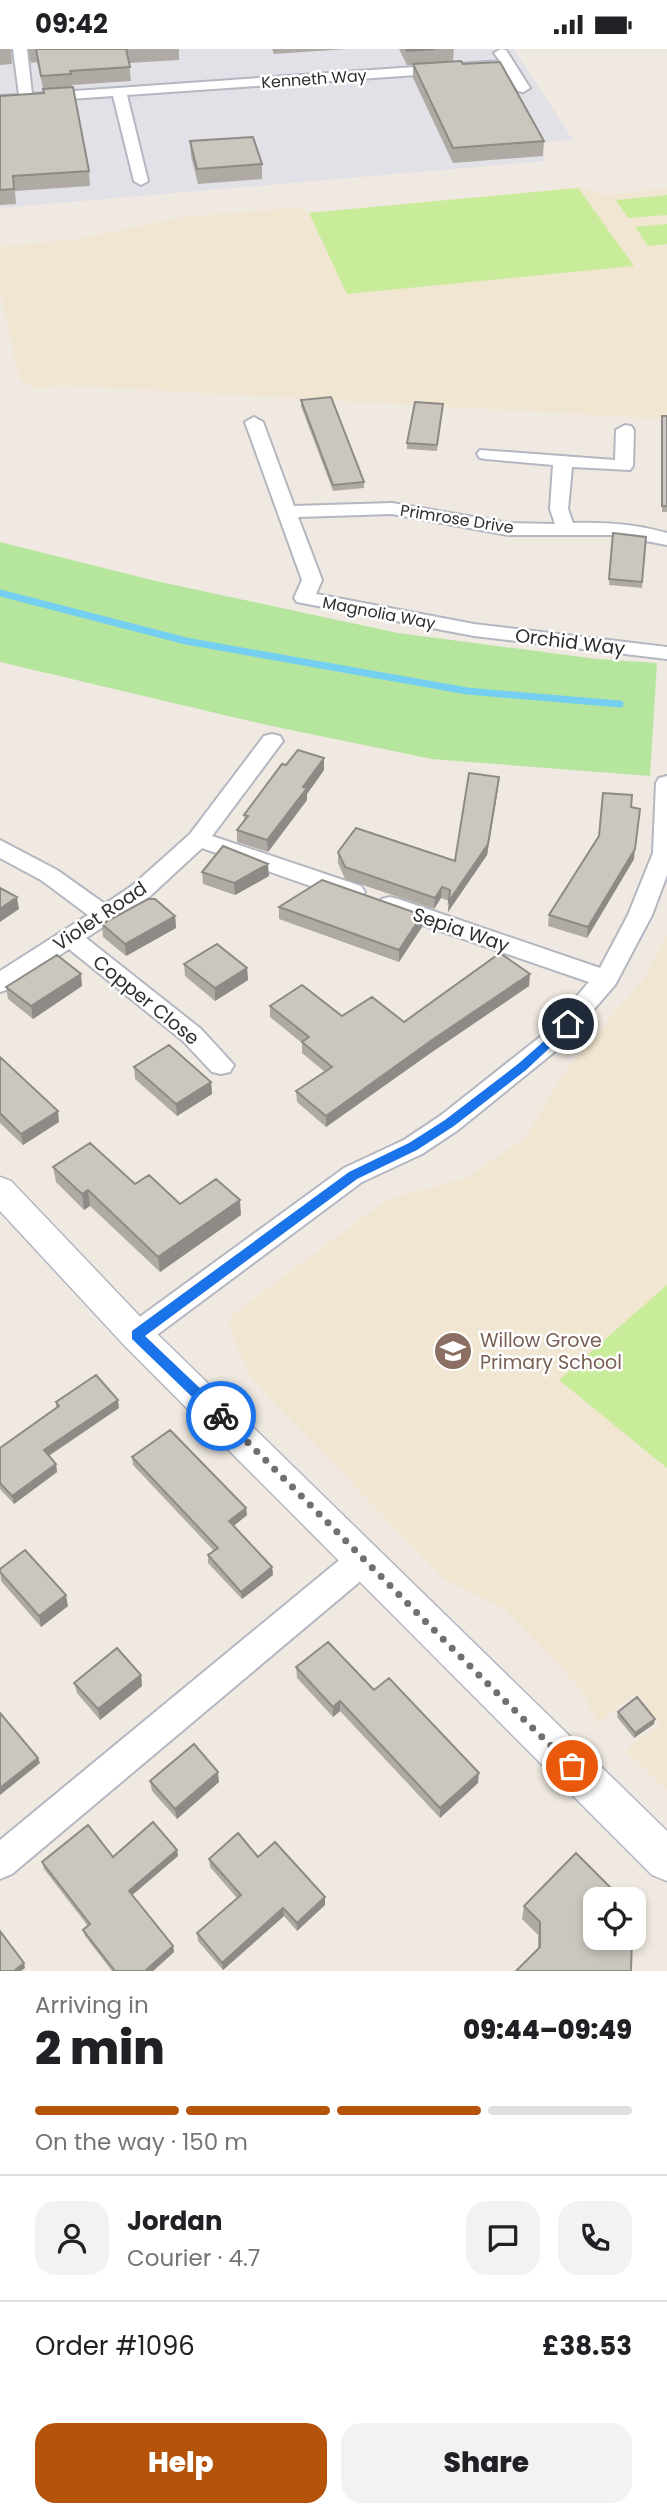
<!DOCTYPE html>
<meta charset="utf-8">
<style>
:root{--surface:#fff;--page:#f2f2f2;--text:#202124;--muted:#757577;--line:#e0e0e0;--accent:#b45309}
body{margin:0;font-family:Poppins,sans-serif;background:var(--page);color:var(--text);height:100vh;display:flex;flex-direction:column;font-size:26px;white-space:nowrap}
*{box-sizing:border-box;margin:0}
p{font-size:23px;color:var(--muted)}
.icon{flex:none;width:38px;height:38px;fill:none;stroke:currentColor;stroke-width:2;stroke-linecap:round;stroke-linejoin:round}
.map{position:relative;height:1922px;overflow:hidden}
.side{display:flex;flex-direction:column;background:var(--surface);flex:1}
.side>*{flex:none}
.buttons{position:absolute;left:583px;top:1838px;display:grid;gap:14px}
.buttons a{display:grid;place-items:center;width:63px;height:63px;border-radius:14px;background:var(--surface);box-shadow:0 4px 10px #0003;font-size:35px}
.pin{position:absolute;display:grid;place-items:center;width:60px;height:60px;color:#fff;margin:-30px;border:4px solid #fff;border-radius:50%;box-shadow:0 2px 7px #0007}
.courier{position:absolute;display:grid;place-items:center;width:70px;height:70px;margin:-35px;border:5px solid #1a73e8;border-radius:50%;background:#fff;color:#222;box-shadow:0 2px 9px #0007}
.summary em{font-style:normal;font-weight:800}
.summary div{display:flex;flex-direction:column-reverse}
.summary{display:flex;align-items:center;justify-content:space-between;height:119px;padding:0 35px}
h1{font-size:46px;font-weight:800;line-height:52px}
.bar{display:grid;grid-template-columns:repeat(4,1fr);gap:10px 7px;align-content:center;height:84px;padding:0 35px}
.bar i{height:9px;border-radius:5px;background:var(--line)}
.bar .current{background:var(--accent)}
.bar p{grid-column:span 4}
.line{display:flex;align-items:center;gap:18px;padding:0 35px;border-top:2px solid var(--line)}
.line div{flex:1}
.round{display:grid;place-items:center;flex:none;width:74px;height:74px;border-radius:21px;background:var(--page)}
.action{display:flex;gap:14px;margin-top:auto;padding:14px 35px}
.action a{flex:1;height:80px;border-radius:21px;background:var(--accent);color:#fff;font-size:28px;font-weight:800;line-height:80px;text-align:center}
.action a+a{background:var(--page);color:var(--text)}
.status{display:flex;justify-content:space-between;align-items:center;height:49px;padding:0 35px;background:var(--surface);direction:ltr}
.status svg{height:19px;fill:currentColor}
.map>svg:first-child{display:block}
.industrial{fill:#e3e1e8}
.education{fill:#f0e6d1}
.green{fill:#b6e59e}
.pitch{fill:#c9ec9a}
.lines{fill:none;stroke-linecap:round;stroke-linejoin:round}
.stream{stroke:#75cff0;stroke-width:7}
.minor-casing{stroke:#b4b7c1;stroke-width:4}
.tertiary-casing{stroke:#b4b7c1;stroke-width:3}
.minor{fill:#fff;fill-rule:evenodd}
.tertiary{fill:#fff;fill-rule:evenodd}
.wall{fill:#afaba4}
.shaded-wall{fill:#8e8b86}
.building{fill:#cbc7bf;stroke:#8e8b86;stroke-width:2}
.route{fill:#1a73e8}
.done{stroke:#726f6d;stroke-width:7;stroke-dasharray:0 12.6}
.labels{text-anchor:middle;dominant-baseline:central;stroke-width:5;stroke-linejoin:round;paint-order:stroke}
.far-street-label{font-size:16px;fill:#2e2e2e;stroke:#fff}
.street-label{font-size:19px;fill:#2e2e2e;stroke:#fff}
.education-label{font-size:19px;fill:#785e54;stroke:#fff;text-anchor:start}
</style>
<div class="status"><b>09:42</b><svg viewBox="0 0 49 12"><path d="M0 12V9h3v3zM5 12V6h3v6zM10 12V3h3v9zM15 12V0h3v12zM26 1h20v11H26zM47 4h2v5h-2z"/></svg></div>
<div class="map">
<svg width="667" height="1922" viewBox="0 0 667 1922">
<rect width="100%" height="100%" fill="#efe9e1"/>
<!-- industrial -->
<path class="industrial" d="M0,0H514L573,91L537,94L546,112L0,159Z"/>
<!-- education -->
<path class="education" d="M580,138L603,146L667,139V370L59,336L38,340L20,332L0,242V198L78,190L183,168L304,158L306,164Z
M667,886V1741L625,1701L660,1676L634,1644L598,1675L582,1641L505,1560L444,1530L250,1328L228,1275L233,1265L388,1150L467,1129L527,1087L561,1028L646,926Z"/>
<!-- green -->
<path class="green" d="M0,493L156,532L398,584L597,610L657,614L650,727L432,710L262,675L0,613Z"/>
<!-- pitch -->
<path class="pitch" d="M578,139L634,217L347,245L309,164Z
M667,146V166L628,169L616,151Z
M667,175V195L648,197L635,178Z
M667,1236V1419L559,1331Z"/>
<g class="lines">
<!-- stream -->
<path class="stream" d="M0,544L186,592L467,642L620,655"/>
<defs>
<path id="minor" d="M13,0H27L32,45L500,12L494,4L501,0L506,1L530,39L523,43L518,42L504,20L127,46L148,132L141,136L134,132L113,47L0,55V47L19,46Z
M254,368L263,373L294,457L392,454L508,474L555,475L550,460L553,416L486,410L480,409L477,405L480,401L615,411L616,381L625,376L631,377L634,381L633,417L630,421L572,418L568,460L573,474C605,473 636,475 667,484V496L614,486H508L392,465L298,468L322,531L316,545L474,575L667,598V610L474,587L297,553L294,549L302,531L245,373Z
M272,685L280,687L283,692L212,787L361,837L365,843L361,849L353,851L345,849L202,799L149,848L86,889L201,980L234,1016L230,1023L221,1025L212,1023L183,992L69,900L9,940L0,943V922L88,866L41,831L0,809V791L57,821L105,855L133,836L190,785L264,687Z
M667,727V826L652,866L615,936L563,996L458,1081L422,1105L362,1133L146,1294L136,1298L126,1294L122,1286L126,1278L344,1119L404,1091L440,1067L545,984L589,933L382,862L378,856L382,850L390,848L398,850L600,919L628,866L653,804L656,734L659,729Z
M365,1495L376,1499L380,1509L376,1519L12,1825L0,1830V1791L354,1499Z"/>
<path id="tertiary" d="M0,1128L11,1132L148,1276L667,1782V1832L652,1826L124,1296L0,1162Z"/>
</defs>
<!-- minor casing -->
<use href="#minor" class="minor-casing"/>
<!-- tertiary casing -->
<use href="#tertiary" class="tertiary-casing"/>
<!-- minor -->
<use href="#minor" class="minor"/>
<!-- tertiary -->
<use href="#tertiary" class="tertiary"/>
</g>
<!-- wall -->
<path class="wall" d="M0,0H11L12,15L0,16Z
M28,0H179V11L129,14L131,32L72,36L89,122L90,137L15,142L16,155L0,156V47L44,44L37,13L31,14Z
M272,0H347L274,5Z
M399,0H454L453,12L463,15L544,92L543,107L453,114L413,29V16H407Z
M190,92L262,115V130L198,135L191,107Z
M301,351L364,433V439L333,442L301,357Z
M443,355L437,402L407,400V394Z
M662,367H667V463H662Z
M613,484L646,488L642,539L609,536Z
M324,709V721L307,745V751L268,803L237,793V781L244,772V766L286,716Z
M499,728L498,739L487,806L448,863L449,852L441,849L434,860L345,830L338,814V803L455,812Z
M631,758L634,810L587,889L548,877L549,866Z
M202,823L269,827L235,846L203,835Z
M279,858L422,866V878L399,913L279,870Z
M175,867L176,879L126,907L103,888L102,875Z
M184,915L247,919L248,931L215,952L185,927Z
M82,937L33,970L8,950L6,938Z
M529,937L432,1003L326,1078L297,1053L296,1042L325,1023L302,1004V994L270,968V957L342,967L404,973Z
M0,1008L59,1073L23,1096L0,1074Z
M134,1018L211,1033L212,1045L177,1067L135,1030Z
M53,1118L135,1135L180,1155L241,1166L160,1223L90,1157L84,1161L56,1133Z
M56,1353L119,1359L49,1407L56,1415L57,1423L14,1455L0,1440V1399L56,1359Z
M132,1408L246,1459L247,1466L233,1477L272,1518L273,1526L242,1550L208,1514V1506L214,1502L133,1416Z
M0,1520L68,1557L41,1578L1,1532Z
M296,1618L374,1641L478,1734L440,1769L340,1662L333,1668L297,1629Z
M141,1626L142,1637L100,1671L77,1644L74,1634Z
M618,1663L654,1675L634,1689L617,1668Z
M150,1732L219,1733L177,1770L152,1742Z
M177,1801L178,1807L132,1846L173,1897L174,1903L153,1922H112L85,1887L83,1881L88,1877L44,1820L42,1813L113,1808Z
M258,1808L325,1856L297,1882L284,1867L223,1921L198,1892L197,1884L237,1849L210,1818L209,1810Z
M524,1857L631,1922L538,1901V1886L522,1870Z"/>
<!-- shaded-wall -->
<path class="shaded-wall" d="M324,709V721L307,745V751L268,803L267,791L303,738Z
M499,728L498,739L487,806L448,863L449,852Z
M635,800L634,810L587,889L588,878Z
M268,815L269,827L235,846L234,834Z
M442,838L441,849L434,860L435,849Z
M17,848L19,860L0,873V860Z
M422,866V878L399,913V901Z
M175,867L176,879L126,907L125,895Z
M247,919L248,931L215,952V939Z
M81,925L82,937L33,970L31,957Z
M530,925L529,937L432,1003L326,1078V1067L432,991Z
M211,1033L212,1045L177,1067L176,1055Z
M58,1062L59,1073L23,1096L21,1085Z
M88,1141L90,1157L84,1161L82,1145Z
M240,1151L241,1166L160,1223L158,1208Z
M118,1351L119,1359L45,1409L44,1401Z
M56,1415L57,1423L14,1455L12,1447Z
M246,1459L247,1466L230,1480L229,1472Z
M272,1518L273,1526L242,1550L241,1543Z
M66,1546L68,1557L41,1578L39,1567Z
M141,1626L142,1637L100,1671L98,1660Z
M340,1652V1662L333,1668V1658Z
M655,1670L654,1675L634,1689L635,1684Z
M38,1709L40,1714L0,1746V1739Z
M218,1723L219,1733L177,1770L175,1760Z
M479,1724L478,1734L440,1769V1759Z
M177,1801L178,1807L130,1848L129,1842Z
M325,1848V1856L297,1882V1874Z
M283,1859L284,1867L223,1921L222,1914Z
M173,1897L174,1903L153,1922H145Z
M24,1914L25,1919L21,1922H14Z"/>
<!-- building -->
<path class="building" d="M36,0H128H126L130,18L70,22L71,25L41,27Z
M406,0H435L407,2Z
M461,12L463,15L500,13L544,92L453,99L413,15Z
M73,38L89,122L13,127L14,140L0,141V47L44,44L43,40Z
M253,88L262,115L197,120L190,92Z
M331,348L364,433L333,436L301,351Z
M415,353L443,355L437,396L407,394Z
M662,367H667V457H662Z
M613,484L646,488L642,533L609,530Z
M298,701L324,709L303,738L307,739L267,791L237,781L248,767L244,766L282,715L286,716Z
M469,724L499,728L488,795L449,852L450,841L442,838L435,849L345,818L338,803L356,779L455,812Z
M603,744L632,746L631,758L640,760L635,800L588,878L549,866L599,787Z
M223,797L268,815L234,834L202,823Z
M322,831L422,866L399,901L279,858Z
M0,839L17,848L0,860Z
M148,850H155L175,867L125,895L102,875Z
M217,895L247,919L215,939L184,915Z
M500,904L530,925L432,991L326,1067L296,1042L332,1018L302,993L309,988L270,957L302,936L342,967L372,948L404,973Z
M57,906L81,925L31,957L6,938Z
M169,996L211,1033L176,1055L134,1018Z
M0,1008L58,1062L21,1085L0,1064Z
M90,1094L135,1135L149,1126L180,1155L216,1130L240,1151L158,1208L88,1141L82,1145L53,1118Z
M96,1326L118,1351L44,1401L56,1415L12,1447L0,1434V1399L59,1357L56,1353Z
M170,1381L246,1459L229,1472L272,1518L241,1543L208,1506L218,1499L132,1408Z
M25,1501L66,1546L39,1567L0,1523V1520Z
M328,1593L374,1641L389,1629L479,1724L440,1759L340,1652L333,1658L296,1618Z
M117,1599L141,1626L98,1660L74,1634Z
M637,1648L655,1670L635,1684L618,1663Z
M0,1664L38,1709L0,1739Z
M194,1695L218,1723L175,1760L150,1732Z
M153,1773L177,1801L129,1842L173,1897L145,1922H115L83,1881L90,1875L42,1813L88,1776L113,1808Z
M238,1784L258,1808L275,1793L325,1848L297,1874L283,1859L222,1914L197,1884L241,1846L209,1810Z
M576,1804L622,1850H595V1888H632L631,1922H516L540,1898V1873L524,1857Z
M0,1882L24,1914L14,1922H0Z"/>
<!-- route -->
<path class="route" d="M568,971L572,973V978L526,1021L454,1077L417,1101L357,1130L145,1287L225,1363V1371H216L132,1290V1282L349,1123L409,1094L445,1071L518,1015Z"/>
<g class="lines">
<!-- done -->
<path class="done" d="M221,1367C339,1483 453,1603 572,1717"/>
</g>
<!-- icons -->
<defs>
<symbol id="school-disc" viewBox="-11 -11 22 22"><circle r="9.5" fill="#8d6e63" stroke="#fff"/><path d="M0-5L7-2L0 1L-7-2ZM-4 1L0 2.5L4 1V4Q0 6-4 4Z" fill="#fff"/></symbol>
</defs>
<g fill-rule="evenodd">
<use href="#school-disc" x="431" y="1280" width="44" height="44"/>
</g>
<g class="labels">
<!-- far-street labels -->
<g class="far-street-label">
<text transform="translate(314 30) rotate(-4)">Kenneth Way</text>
<text transform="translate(457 470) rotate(9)">Primrose Drive</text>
<text transform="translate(379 564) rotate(11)">Magnolia Way</text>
</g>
<!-- street labels -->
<g class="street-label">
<text transform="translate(570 593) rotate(7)">Orchid Way</text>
<text transform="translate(100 867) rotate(-34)">Violet Road</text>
<text transform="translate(461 881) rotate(19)">Sepia Way</text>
<text transform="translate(146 951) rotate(39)">Copper Close</text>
</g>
<!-- education labels -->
<g class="education-label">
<text x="480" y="1291">Willow Grove<tspan x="480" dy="22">Primary School</tspan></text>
</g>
</g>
</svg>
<div class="buttons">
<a><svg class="icon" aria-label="locate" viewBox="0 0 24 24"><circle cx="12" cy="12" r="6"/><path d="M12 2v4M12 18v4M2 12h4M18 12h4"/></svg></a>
</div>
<div class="pin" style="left:572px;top:1717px;background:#ea580c"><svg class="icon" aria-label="bag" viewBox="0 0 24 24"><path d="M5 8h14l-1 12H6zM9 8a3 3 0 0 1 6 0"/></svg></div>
<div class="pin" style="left:568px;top:975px;background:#1f2937"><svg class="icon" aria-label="home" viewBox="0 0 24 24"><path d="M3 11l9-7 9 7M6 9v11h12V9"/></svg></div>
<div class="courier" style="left:221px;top:1367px"><svg class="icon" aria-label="bike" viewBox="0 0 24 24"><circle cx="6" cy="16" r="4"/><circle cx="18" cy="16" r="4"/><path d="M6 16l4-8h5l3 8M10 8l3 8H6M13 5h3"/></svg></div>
</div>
<section class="side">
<div class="summary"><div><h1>2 min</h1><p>Arriving in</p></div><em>09:44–09:49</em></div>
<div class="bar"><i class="current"></i><i class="current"></i><i class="current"></i><i></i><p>On the way · 150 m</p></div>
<div class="line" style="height:126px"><a class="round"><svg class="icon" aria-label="person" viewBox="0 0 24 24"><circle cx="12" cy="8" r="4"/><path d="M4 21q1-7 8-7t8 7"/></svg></a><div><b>Jordan</b><p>Courier · 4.7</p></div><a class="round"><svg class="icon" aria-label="chat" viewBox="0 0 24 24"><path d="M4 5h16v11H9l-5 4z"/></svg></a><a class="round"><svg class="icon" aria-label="phone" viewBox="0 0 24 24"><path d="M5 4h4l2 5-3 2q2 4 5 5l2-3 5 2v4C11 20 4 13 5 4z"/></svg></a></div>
<div class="line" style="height:91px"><div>Order #1096</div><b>£38.53</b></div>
<div class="action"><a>Help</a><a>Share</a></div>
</section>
